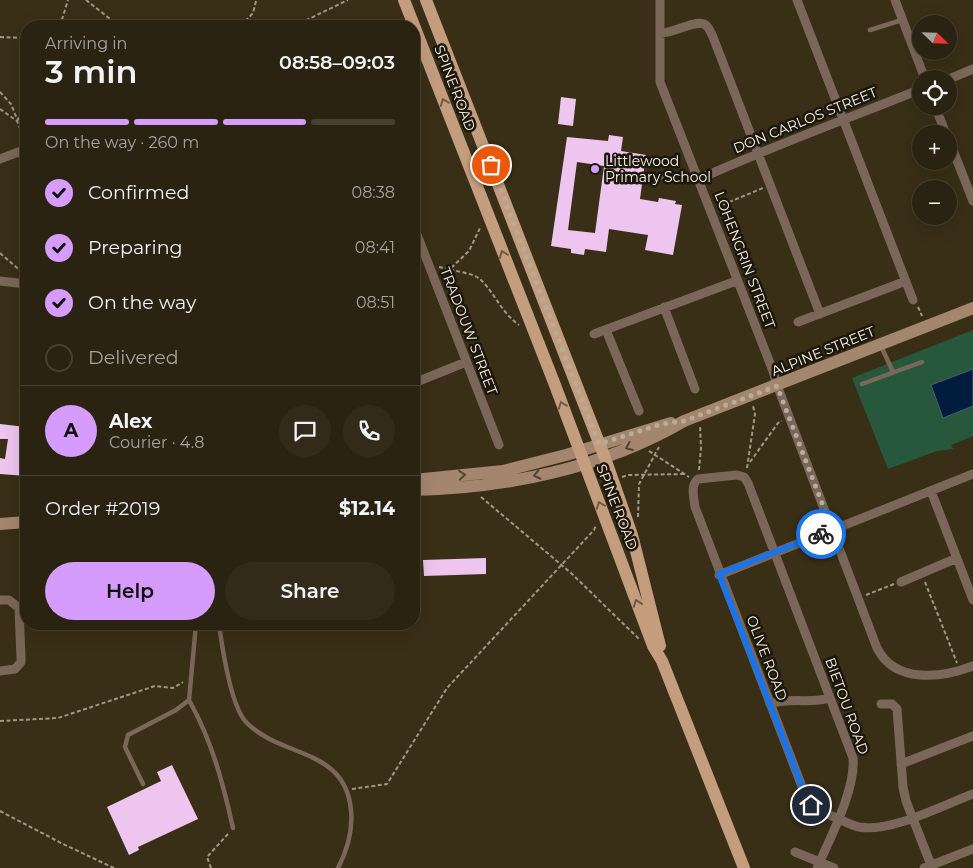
<!DOCTYPE html>
<meta charset="utf-8">
<style>
:root{--surface:#2b2311;--page:#332b1a;--text:#f1f3f6;--muted:#a6a49f;--line:#474031;--accent:#d59cfb}
body{margin:0;font-family:Montserrat,sans-serif;background:var(--page);color:var(--text);height:100vh;display:flex;flex-direction:column;font-size:19px;white-space:nowrap}
*{box-sizing:border-box;margin:0}
p{font-size:16px;color:var(--muted)}
.icon{flex:none;width:28px;height:28px;fill:none;stroke:currentColor;stroke-width:2;stroke-linecap:round;stroke-linejoin:round}
.map{position:relative;flex:1;overflow:hidden}
.sheet{position:absolute;left:20px;top:20px;width:400px;height:610px;display:flex;flex-direction:column;background:var(--surface);border-radius:20px;box-shadow:0 5px 20px #0002,0 0 0 1px var(--line)}
.sheet>*{flex:none}
.needle{width:32px;rotate:113deg}
.buttons{position:absolute;left:912px;top:15px;display:grid;gap:10px}
.buttons a{display:grid;place-items:center;width:45px;height:45px;border-radius:50%;background:var(--surface);box-shadow:0 5px 20px #0002,0 0 0 1px var(--line);font-size:25px}
.pin{position:absolute;display:grid;place-items:center;width:42px;height:42px;color:#fff;margin:-21px;border:2px solid #fff;border-radius:50%;box-shadow:0 1px 5px #0007}
.courier{position:absolute;display:grid;place-items:center;width:50px;height:50px;margin:-25px;border:4px solid #1a73e8;border-radius:50%;background:#fff;color:#222;box-shadow:0 1px 6px #0007}
.head em{font-style:normal;font-weight:600}
.head div{display:flex;flex-direction:column-reverse}
.head{display:flex;align-items:center;justify-content:space-between;height:85px;padding:0 25px}
h1{font-size:32px;font-weight:600;line-height:38px}
.bar{display:grid;grid-template-columns:repeat(4,1fr);gap:8px 5px;align-content:center;height:60px;padding:0 25px}
.bar i{height:6px;border-radius:4px;background:var(--line)}
.bar .on{background:var(--accent)}
.bar p{grid-column:span 4}
.line{display:flex;align-items:center;gap:12px;padding:0 25px;border-top:1px solid var(--line)}
.line div{flex:1}
.round{display:grid;place-items:center;flex:none;width:52px;height:52px;border-radius:26px;background:var(--page)}
ol{padding:0 25px;list-style:none}
li{display:flex;align-items:center;gap:15px;height:55px}
li p{margin-inline-start:auto}
li .icon{padding:5px;border-radius:50%;background:var(--accent);color:#111;stroke-width:4}
li:last-child{color:var(--muted)}
li i{width:28px;height:28px;border:2px solid var(--line);border-radius:50%}
.button{display:flex;gap:10px;margin-top:auto;padding:10px 25px}
.button a{flex:1;height:58px;border-radius:30px;background:var(--accent);color:#111;font-size:20px;font-weight:600;line-height:58px;text-align:center}
.button a+a{background:var(--page);color:var(--text)}
.map>svg:first-child{display:block}
.green{fill:#28583c}
.water{fill:#001d3e;stroke:#4b5d70}
.building{fill:#eec5ef;fill-rule:evenodd}
.lines{fill:none;stroke-linecap:round;stroke-linejoin:round}
.path{stroke:#a09785;stroke-width:2;stroke-dasharray:4 2.5;stroke-linecap:butt}
.lane{stroke:#7a6759;stroke-width:4.5}
.street{stroke:#7a6759;stroke-width:9}
.secondary{stroke:#a4866f;stroke-width:12}
.primary{stroke:#c49d7f;stroke-width:12}
.oneway{stroke:#705a46}
.oneway2{stroke:#524334}
.done{stroke:#b6ae9c;stroke-width:5;stroke-dasharray:0 9}
.route{stroke:#1a73e8;stroke-width:6}
.poi-dot{fill:#d59cfb;stroke:#1c170d;stroke-width:2}
.labels{text-anchor:middle;dominant-baseline:central;stroke-width:5;stroke-linejoin:round;paint-order:stroke}
.street-label{font-size:14px;fill:#f9f2e4;stroke:#1c170d}
.poi-label{font-size:14px;fill:#f9f2e4;stroke:#1c170d;text-anchor:start}
</style>
<div class="map">
<svg width="973" height="868" viewBox="0 0 973 868">
<rect width="100%" height="100%" fill="#392f17"/>
<!-- green -->
<path class="green" d="M973,330V436L951,445L953,449L937,451L888,469L852,378Z"/>
<!-- water -->
<path class="water" d="M973,369V406L943,418L931,385Z"/>
<!-- building -->
<path class="building" d="M561,97L576,99L573,126L558,124Z
M609,135L623,137L621,151L646,155L640,199L658,202L659,198L676,201L675,204L682,205L673,255L645,250L648,235L609,229L606,252L585,249L584,255L571,253V249L551,246L567,137L608,141ZM577,162L604,166L595,233L568,230Z
M0,424L26,427V476L0,474V458L5,459L8,439H0Z
M486,558V574L424,576L423,560Z
M172,765L198,819L138,847L139,850L129,855L107,807L161,781L157,772Z"/>
<g class="lines">
<!-- path -->
<path class="path" d="M86,0L119,26
M60,26L68,0
M241,26L253,13L256,1
M294,26L348,0
M0,37L26,38
M0,92L11,104L17,119
M0,109L17,121L25,141
M17,121L26,104
M717,207L763,188
M0,253L24,274
M439,267L450,269L469,251L481,226
M450,269C458,272 470,273 477,277C492,287 500,312 519,325
M918,307L922,316
M649,451L689,477
M750,462L778,423L782,421
M747,468L755,414L753,406
M699,470L701,448L700,425
M622,477L628,475L685,474
M481,497L571,573L639,639
M638,517L639,484L659,447
M925,582L957,663
M866,595L894,584
M0,721L58,718L155,686L173,688L183,682
M352,789L387,784L447,688L594,530L596,525
M0,811L63,844L114,868
M211,868L207,857L228,834"/>
<!-- lane -->
<path class="lane" d="M870,30L902,20
M655,177L697,178
M881,346L893,372
M862,384L922,362
M219,624C222,646 231,706 246,722C280,758 345,747 351,810C353,831 348,849 338,868
M189,700C212,741 223,783 233,828
M143,784L125,747L128,735L176,710L189,700L196,624"/>
<!-- street -->
<path class="street" d="M660,0V82L773,371L777,385L877,648C895,684 942,678 973,666
M797,0L913,300
M895,0L925,79
M660,33C673,34 693,20 704,24C709,26 711,33 713,37L820,314
M949,79L973,69
M935,106L946,134
M949,140L973,201
M21,151L26,164
M0,159L26,149
M699,179C772,146 847,119 921,89
M414,227L499,445
M0,281L26,284
M664,307L695,389
M798,322L906,281
M606,330L639,411
M594,334L736,281
M414,383L466,362
M931,491L973,600
M719,575L973,474
M901,582L957,558
M0,600H9L19,608L21,658V662L15,669L0,671
M770,704C790,697 810,704 830,698
M881,704H892L897,709L903,787L906,801L931,865
M901,764L973,736
M795,852L834,868
M817,868C830,838 856,789 853,758L748,483L744,477L737,475L698,479C690,485 694,498 695,507L806,797C814,808 822,812 834,817C842,820 850,825 859,827C890,833 943,805 973,794
M924,868L973,849"/>
<!-- secondary -->
<path class="secondary" d="M414,480L503,471L566,455L671,423
M414,490C507,488 603,468 684,421L973,308
M0,524L26,522"/>
<!-- primary -->
<path class="primary" d="M404,0L555,385L653,646L662,661L744,868
M426,0L605,458L632,535L660,646"/>
</g>
<!-- one-way arrows -->
<defs><path id="oneway-chevron" d="M-2-3.5L2.5 0L-2 3.5" fill="none" stroke-width="1.6" stroke-linecap="round" stroke-linejoin="round" transform="scale(1.25)"/></defs>
<g class="oneway">
<use href="#oneway-chevron" transform="translate(444 102) rotate(-111)"/>
<use href="#oneway-chevron" transform="translate(503 254) rotate(-111)"/>
<use href="#oneway-chevron" transform="translate(562 405) rotate(-111)"/>
<use href="#oneway-chevron" transform="translate(600 505) rotate(-111)"/>
<use href="#oneway-chevron" transform="translate(637 603) rotate(-110)"/>
</g>
<g class="oneway2">
<use href="#oneway-chevron" transform="translate(629 447) rotate(157)"/>
<use href="#oneway-chevron" transform="translate(462 475) rotate(-5)"/>
<use href="#oneway-chevron" transform="translate(537 475) rotate(168)"/>
</g>
<g class="lines">
<!-- done -->
<path class="done" d="M491,165L599,444L662,424L684,421L777,386L832,529L821,534"/>
<!-- route -->
<path class="route" d="M811,805L806,797L719,574L821,534"/>
</g>
<!-- markers -->
<circle class="poi-dot" cx="595" cy="169" r="5"/>
<g class="labels">
<!-- street labels -->
<g class="street-label">
<text transform="translate(455 88) rotate(69)">SPINE ROAD</text>
<text transform="translate(805 120) rotate(-22)">DON CARLOS STREET</text>
<text transform="translate(745 260) rotate(69)">LOHENGRIN STREET</text>
<text transform="translate(469 331) rotate(69)">TRADOUW STREET</text>
<text transform="translate(823 351) rotate(-22)">ALPINE STREET</text>
<text transform="translate(617 507) rotate(69)">SPINE ROAD</text>
<text transform="translate(767 658) rotate(69)">OLIVE ROAD</text>
<text transform="translate(847 706) rotate(70)">BIETOU ROAD</text>
</g>
<!-- poi labels -->
<g class="poi-label">
<text x="605" y="161">Littlewood<tspan x="605" dy="16">Primary School</tspan></text>
</g>
</g>
</svg>
<div class="buttons">
<a><svg class="needle" viewBox="-14 -14 28 28"><path d="M0-13l5 13h-10z" fill="#e53935"/><path d="M0 13l5-13h-10z" fill="#a6a49f"/></svg></a>
<a><svg class="icon" aria-label="locate" viewBox="0 0 24 24"><circle cx="12" cy="12" r="6"/><path d="M12 2v4M12 18v4M2 12h4M18 12h4"/></svg></a>
<a>+</a>
<a>−</a>
</div>
<div class="pin" style="left:491px;top:165px;background:#ea580c"><svg class="icon" aria-label="bag" viewBox="0 0 24 24"><path d="M5 8h14l-1 12H6zM9 8a3 3 0 0 1 6 0"/></svg></div>
<div class="pin" style="left:811px;top:805px;background:#1f2937"><svg class="icon" aria-label="home" viewBox="0 0 24 24"><path d="M3 11l9-7 9 7M6 9v11h12V9"/></svg></div>
<div class="courier" style="left:821px;top:534px"><svg class="icon" aria-label="bike" viewBox="0 0 24 24"><circle cx="6" cy="16" r="4"/><circle cx="18" cy="16" r="4"/><path d="M6 16l4-8h5l3 8M10 8l3 8H6M13 5h3"/></svg></div>
<section class="sheet">
<div class="head"><div><h1>3 min</h1><p>Arriving in</p></div><em>08:58–09:03</em></div>
<div class="bar"><i class="on"></i><i class="on"></i><i class="on"></i><i></i><p>On the way · 260 m</p></div>
<ol>
<li><svg class="icon" aria-label="check" viewBox="0 0 24 24"><path d="M5 12l5 5 9-10"/></svg>Confirmed<p>08:38</p></li>
<li><svg class="icon" aria-label="check" viewBox="0 0 24 24"><path d="M5 12l5 5 9-10"/></svg>Preparing<p>08:41</p></li>
<li><svg class="icon" aria-label="check" viewBox="0 0 24 24"><path d="M5 12l5 5 9-10"/></svg>On the way<p>08:51</p></li>
<li><i></i>Delivered</li>
</ol>
<div class="line" style="height:90px"><b class="round" style="background:var(--accent);color:#111">A</b><div><b>Alex</b><p>Courier · 4.8</p></div><a class="round"><svg class="icon" aria-label="chat" viewBox="0 0 24 24"><path d="M4 5h16v11H9l-5 4z"/></svg></a><a class="round"><svg class="icon" aria-label="phone" viewBox="0 0 24 24"><path d="M5 4h4l2 5-3 2q2 4 5 5l2-3 5 2v4C11 20 4 13 5 4z"/></svg></a></div>
<div class="line" style="height:65px"><div>Order #2019</div><b>$12.14</b></div>
<div class="button"><a>Help</a><a>Share</a></div>
</section>
</div>
